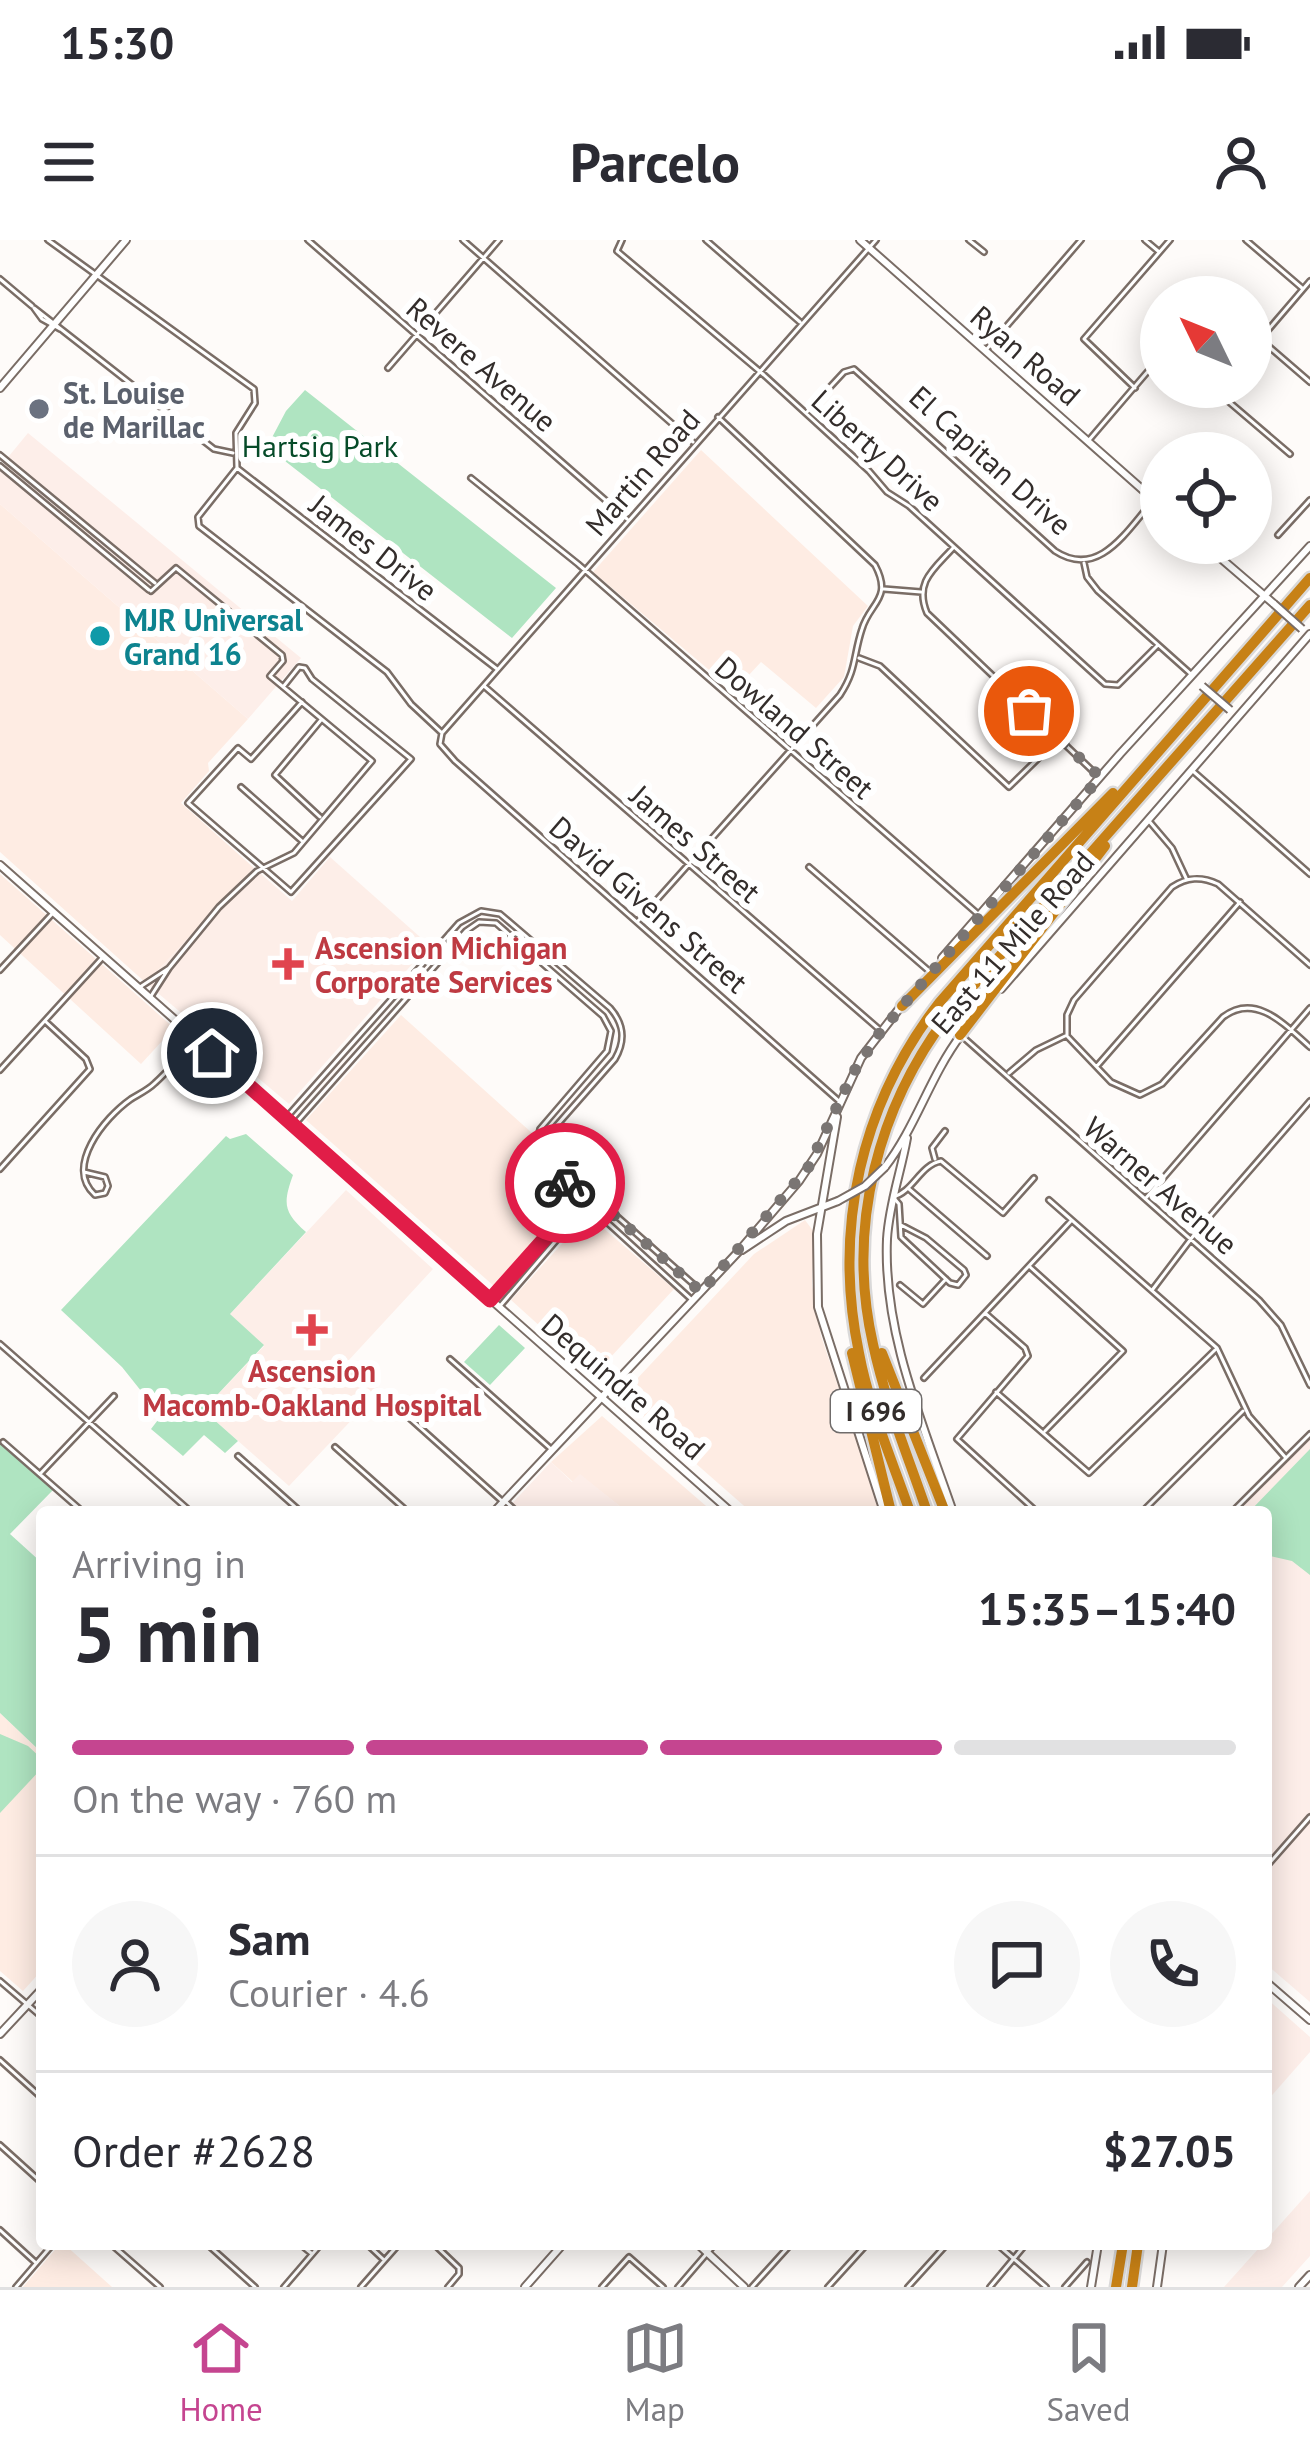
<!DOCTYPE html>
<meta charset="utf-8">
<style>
:root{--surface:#fff;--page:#f7f7f7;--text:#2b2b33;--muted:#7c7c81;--line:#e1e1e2;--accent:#c54590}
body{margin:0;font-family:"PT Sans",sans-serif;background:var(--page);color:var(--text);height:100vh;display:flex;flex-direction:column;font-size:45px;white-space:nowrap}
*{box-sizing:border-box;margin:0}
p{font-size:39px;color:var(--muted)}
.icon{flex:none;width:66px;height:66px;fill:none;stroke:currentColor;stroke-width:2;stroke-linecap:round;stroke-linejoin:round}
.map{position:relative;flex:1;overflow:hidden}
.sheet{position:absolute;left:36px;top:1266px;width:1236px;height:744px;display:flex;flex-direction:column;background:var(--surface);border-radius:12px;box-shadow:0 6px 30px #0003}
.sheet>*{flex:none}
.needle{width:78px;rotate:313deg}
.fabs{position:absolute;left:1140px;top:36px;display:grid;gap:24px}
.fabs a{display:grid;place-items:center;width:132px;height:132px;border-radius:50%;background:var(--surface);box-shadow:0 6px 30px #0003;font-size:60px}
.pin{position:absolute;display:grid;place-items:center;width:102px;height:102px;color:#fff;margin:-51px;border:6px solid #fff;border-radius:50%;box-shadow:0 3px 12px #0007}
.courier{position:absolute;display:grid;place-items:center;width:120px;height:120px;margin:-60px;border:9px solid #e11d48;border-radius:50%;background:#fff;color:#222;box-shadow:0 3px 15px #0007}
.summary em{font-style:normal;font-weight:700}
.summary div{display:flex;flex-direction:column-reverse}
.summary{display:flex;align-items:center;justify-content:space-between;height:204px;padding:0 36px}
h1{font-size:78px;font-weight:700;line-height:90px}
.bar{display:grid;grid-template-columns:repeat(4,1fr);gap:18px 12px;align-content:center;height:144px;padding:0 36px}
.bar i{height:15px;border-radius:9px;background:var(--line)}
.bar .selected{background:var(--accent)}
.bar p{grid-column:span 4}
.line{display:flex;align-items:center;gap:30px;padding:0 36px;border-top:3px solid var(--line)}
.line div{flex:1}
.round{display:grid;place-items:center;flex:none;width:126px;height:126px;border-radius:63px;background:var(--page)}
.status{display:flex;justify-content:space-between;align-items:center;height:84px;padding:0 60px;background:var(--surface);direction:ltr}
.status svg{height:33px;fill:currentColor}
header{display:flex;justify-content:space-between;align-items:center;height:156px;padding:0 36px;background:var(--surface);font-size:54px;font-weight:700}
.tabs{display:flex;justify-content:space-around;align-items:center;height:168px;border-top:3px solid var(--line);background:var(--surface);font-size:33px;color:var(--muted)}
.tabs a{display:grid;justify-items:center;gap:6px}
.tabs .selected{color:var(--accent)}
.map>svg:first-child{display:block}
.built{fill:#feece3}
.industrial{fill:#fdeee9}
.medical{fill:#fdeee8}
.green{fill:#afe4c1}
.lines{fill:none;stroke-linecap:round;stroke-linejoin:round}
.street-casing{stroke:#7a6d66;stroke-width:8}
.secondary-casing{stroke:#7a6d66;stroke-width:10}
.highway-casing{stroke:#dad9d9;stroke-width:15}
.street{stroke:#fff;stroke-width:3}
.secondary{stroke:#fff;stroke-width:6}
.highway{stroke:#c78116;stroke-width:10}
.secondary-bridge-casing{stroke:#7a6d66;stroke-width:10;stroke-linecap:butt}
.secondary-bridge{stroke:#fff;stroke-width:6}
.done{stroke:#7a7573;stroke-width:12;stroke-dasharray:0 21.6}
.route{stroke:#e11d48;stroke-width:15}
.worship-dot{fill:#6b7280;stroke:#fff;stroke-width:4.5}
.culture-dot{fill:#0f9aa8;stroke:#fff;stroke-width:4.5}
.health-dot{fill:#e0444e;stroke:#fff;stroke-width:4.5}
.labels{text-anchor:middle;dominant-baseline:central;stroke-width:12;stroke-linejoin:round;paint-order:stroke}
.shield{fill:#fff;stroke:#706c6b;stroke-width:3}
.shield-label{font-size:27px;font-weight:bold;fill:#332d2b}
.street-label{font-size:30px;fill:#332d2b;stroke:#fff}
.worship-label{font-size:30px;font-weight:bold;fill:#5b616d;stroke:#fff;text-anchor:start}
.park-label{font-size:30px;fill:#064b29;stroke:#fff}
.culture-label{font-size:30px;font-weight:bold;fill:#0d838f;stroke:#fff;text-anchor:start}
.health-label{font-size:30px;font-weight:bold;fill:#be3a42;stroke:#fff;text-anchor:start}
</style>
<div class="status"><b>15:30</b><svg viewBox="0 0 49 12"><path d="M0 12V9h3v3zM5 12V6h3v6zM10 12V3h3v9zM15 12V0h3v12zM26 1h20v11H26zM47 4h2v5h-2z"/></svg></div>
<header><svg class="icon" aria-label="menu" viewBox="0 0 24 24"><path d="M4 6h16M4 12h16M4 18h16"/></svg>Parcelo<svg class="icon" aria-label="person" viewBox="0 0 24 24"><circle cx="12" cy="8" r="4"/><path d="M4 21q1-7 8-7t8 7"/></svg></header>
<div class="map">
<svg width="1310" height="2047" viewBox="0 0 1310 2047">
<rect width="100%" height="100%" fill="#fefbf9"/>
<!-- built -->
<path class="built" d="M701,210L868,366L853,386L844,437L816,468L761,422L734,451L593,332Z
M0,264L248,479L208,523L209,531L181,563L254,628L146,743L0,612Z
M0,634L174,788L141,824L0,695Z
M401,775L532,893L533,916L541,931L573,960L495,1047L306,880Z
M588,975L674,1049L594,1135L511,1060Z
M805,980L814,992L812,1045L821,1096L881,1272H751L620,1157L754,1014Z
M602,1176L713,1272H627L580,1235L573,1242L551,1222Z
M0,1473L42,1513V1730L23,1751L0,1731Z
M60,2004H64L112,2047H23Z"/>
<!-- industrial -->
<path class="industrial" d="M28,193L301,418L248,479L0,264V227Z
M1310,1199V1762L1266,1724V1272H1237Z
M551,1222L572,1242L580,1234L627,1272H504Z
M1266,1758L1310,1797V1812L1266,1862Z
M1310,1951V2016L1282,2047H1224Z"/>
<!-- medical -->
<path class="medical" d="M330,617L429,705L289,864L146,743L254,628L292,661Z
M346,950L433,1029L348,1121L380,1150L289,1246L203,1170L264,1106L230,1074Z"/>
<!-- green -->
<path class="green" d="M305,150L556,348L512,398L267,207L286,171Z
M246,894L293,935C283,963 283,972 306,992L230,1074L264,1105L203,1170L238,1201L225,1213L204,1195L183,1216L151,1189L161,1176L122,1127L61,1070L226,896L230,899Z
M499,1085L525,1108L490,1145L464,1122Z
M0,1204L53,1250L10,1294L42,1323V1513L0,1473Z
M1310,1209V1335L1292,1321L1266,1315V1272H1249Z
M0,1494L28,1506L42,1519V1528L0,1573Z"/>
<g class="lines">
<defs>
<path id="street" d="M48,0L254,149L255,163L236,193L237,228L497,429
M308,0L627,279
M463,0L693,202
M622,0L617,11L764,135L869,231L887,252L909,266L1105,444L1118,445L1158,405
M706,0L800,82
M969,0L984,12
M1145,0L1158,11
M1246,0L1302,48
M0,39L32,66
M60,89L42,79L34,68L214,209L233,213
M1251,91L1310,142
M986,110L1081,0
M1251,110L1310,41
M388,128L499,0
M1220,147L1221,155L1290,214
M1135,148L1084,99L1170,0
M806,173L844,132L854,129L1055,311C1099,340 1127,290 1153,261
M1089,200L1161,116
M0,215L155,343
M0,226L149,350
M237,228L198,277L199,286L387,432L411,464L441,492
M471,238L578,324L979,675
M1278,295L1310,260
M953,308C934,329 914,342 927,373L1098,536
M1084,323L1087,337L1098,351L1192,435
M884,349L921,352
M151,351L176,328L282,415L283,421L270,436L372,521L294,613L257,631L219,667L169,728
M859,418L880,426L1009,547L1057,500
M484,446L880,790
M283,447L299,427L305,428L312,439L411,519L291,652L188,563L238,508L251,519L302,462
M442,493L876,0
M442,493L440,504L455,521L839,861
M1194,532L1310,634
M241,547L302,601
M320,577L275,535L321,480
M1149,581L1172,608L1186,638
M809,627L929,731
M638,681L840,455C857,429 853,416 862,389C870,362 893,359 875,325L718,177
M0,730L52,674
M140,747L169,728L151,756
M1067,796V775L1074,760L1172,647C1187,637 1201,636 1218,644L1310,725
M963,797L1259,1060L1281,1085L1310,1145
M1068,797L1111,842L1140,855L1162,844L1223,777C1256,752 1285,785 1310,807
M175,822L191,794
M1097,826L1240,662
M0,830L103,717
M1009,833L1036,810L1065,796
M286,878L459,683L481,671L500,674L610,768C624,784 626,800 615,819L550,893L547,906L550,917L700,1050
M295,884L466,691L479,682L496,683L603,776L611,791L607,811L540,889L537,903L541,922L691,1059
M935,919L932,908L945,891
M0,929L90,829L86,819L45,781
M84,932L105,937L108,946L105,953L95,955C64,927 104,878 131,859C139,854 148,850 155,843C169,830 182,815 196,801
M909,949L987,1016
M1146,958L1310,768
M1049,960L1217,1108L1249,1176L1286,1218
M901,985L926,998L964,1030L966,1035L958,1045L950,1043L903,999L901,997L899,964L893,957C913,952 920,925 941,921L1003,973L1034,938
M1029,1026L1123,1111L1045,1191
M900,1045L923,1064L946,1039
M1153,1049L1197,991L1310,861
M493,1057L578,961
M500,1066L591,960
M985,1073L1025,1108L1028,1116L957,1199L1037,1272
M0,1104L191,1272
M450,1119L551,1209
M924,1138L1071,981
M996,1152L1089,1233L1215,1110
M386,1157L502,1261
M3,1202L83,1272
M335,1207L408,1272
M238,1216L301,1272
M40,1234L114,1156
M505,1261L517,1272
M1142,1272L1243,1171
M1232,1272L1310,1194
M1266,1627L1310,1577
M0,1741L42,1777
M0,1820L42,1858
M0,1905L42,1943
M0,1990L35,2022
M111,2004L160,2047
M207,2004L255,2047
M300,2004L311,2013
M367,2004L383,2019
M434,2004L459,2028V2034L448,2047
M997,2004L1046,2047
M16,2047L53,2004
M284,2047L321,2004
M361,2047L399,2004
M602,2047L629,2017L663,2047
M678,2047L715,2004
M752,2047L791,2004
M828,2047L867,2004
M908,2047L947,2004
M990,2047L1026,2004
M1065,2047L1087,2022"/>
<path id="secondary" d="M860,0L1161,266
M0,148L126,0
M1203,303L1274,364
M0,625L731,1272
M942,718L1120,514L1310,306
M1001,749L1310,394
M837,877L817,994L818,1067L884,1272
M907,898C901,932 889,964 887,999C883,1094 923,1184 953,1272
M885,927C916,887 930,836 961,795
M742,1010L786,981L838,961
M494,1272L739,1011L799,941L817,914L861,818L902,765
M1266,1742L1310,1780
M0,1794L42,1749
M698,2004L744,2047
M525,2047L563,2004
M1091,2047L1098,2004
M1157,2047L1163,2004
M1299,2047L1310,2035"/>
<path id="highway" d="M902,766L1113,553
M960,795L1105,606
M852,1113L891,1272
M882,1113L945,1272
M910,1272C892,1220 869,1167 859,1113C833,988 861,864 939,763L1310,338
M927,1272C908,1216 885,1161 873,1104C846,986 878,865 951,771L1310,365
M1116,2047L1123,2004
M1132,2047L1138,2004"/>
</defs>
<!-- street casing -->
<use href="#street" class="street-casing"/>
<!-- secondary casing -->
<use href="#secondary" class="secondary-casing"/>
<!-- highway casing -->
<use href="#highway" class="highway-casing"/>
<!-- street -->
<use href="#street" class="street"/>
<!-- secondary -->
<use href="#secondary" class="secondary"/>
<!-- highway -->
<use href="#highway" class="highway"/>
<defs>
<path id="secondary-bridge" d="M1274,364L1302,389
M1202,446L1230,470
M838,961L865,946L885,927"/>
</defs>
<!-- secondary-bridge casing -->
<use href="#secondary-bridge" class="secondary-bridge-casing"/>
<!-- secondary-bridge -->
<use href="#secondary-bridge" class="secondary-bridge"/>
</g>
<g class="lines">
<!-- done -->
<path class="done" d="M565,943L572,938L701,1052L808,928L853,833L881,791L1100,537L1029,471"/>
<!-- route -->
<path class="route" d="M212,813L490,1060L580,959L565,943"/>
</g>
<!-- markers -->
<circle class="worship-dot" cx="39" cy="169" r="12"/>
<circle class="culture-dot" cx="100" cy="396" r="12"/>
<g class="health-dot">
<path d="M282 706h12v12h12v12h-12v12h-12v-12h-12v-12h12z"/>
<path d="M306 1072h12v12h12v12h-12v12h-12v-12h-12v-12h12z"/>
</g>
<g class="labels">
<!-- shield labels -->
<rect class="shield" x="831" y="1150" width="90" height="42" rx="9"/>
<g class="shield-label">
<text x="876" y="1171">I 696</text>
</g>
<!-- street labels -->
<g class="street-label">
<text transform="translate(1026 115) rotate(41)">Ryan Road</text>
<text transform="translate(482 124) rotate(41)">Revere Avenue</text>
<text transform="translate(878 210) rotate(42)">Liberty Drive</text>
<text transform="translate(991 220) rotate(42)">El Capitan Drive</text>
<text transform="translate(642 232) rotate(-49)">Martin Road</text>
<text transform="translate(374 307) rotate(38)">James Drive</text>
<text transform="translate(795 487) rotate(41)">Dowland Street</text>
<text transform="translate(696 603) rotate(41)">James Street</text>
<text transform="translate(649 664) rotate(41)">David Givens Street</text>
<text transform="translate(1012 702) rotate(-49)">East 11 Mile Road</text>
<text transform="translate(1161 945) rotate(41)">Warner Avenue</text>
<text transform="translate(624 1146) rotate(41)">Dequindre Road</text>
</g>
<!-- worship labels -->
<g class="worship-label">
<text x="63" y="152">St. Louise<tspan x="63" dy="34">de Marillac</tspan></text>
</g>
<!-- park labels -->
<g class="park-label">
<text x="320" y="205">Hartsig Park</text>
</g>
<!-- culture labels -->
<g class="culture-label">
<text x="124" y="379">MJR Universal<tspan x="124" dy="34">Grand 16</tspan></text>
</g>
<!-- health labels -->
<g class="health-label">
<text x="315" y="707">Ascension Michigan<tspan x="315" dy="34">Corporate Services</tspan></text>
<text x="312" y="1130" text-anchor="middle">Ascension<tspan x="312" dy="34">Macomb-Oakland Hospital</tspan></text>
</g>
</g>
</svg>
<div class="fabs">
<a><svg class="needle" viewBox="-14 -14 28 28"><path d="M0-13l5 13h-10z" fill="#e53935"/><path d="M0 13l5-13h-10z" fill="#7c7c81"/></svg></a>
<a><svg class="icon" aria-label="locate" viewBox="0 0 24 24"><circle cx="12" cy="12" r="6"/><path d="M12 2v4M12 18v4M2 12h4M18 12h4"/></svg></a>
</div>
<div class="pin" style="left:1029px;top:471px;background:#ea580c"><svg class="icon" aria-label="bag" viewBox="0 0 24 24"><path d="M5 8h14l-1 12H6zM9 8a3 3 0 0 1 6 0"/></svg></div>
<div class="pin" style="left:212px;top:813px;background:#1f2937"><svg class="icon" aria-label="home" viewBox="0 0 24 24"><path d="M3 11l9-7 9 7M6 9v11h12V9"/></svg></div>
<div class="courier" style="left:565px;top:943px"><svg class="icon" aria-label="bike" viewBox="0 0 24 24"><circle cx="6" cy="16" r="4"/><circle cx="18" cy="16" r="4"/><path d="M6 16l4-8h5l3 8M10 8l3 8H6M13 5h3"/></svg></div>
<section class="sheet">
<div class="summary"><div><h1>5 min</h1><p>Arriving in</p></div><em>15:35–15:40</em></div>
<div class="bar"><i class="selected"></i><i class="selected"></i><i class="selected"></i><i></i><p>On the way · 760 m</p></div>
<div class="line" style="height:216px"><a class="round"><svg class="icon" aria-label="person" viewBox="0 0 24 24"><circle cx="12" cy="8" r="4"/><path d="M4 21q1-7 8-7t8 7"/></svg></a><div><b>Sam</b><p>Courier · 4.6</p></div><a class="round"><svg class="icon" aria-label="chat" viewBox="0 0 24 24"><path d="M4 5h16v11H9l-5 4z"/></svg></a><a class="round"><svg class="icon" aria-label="phone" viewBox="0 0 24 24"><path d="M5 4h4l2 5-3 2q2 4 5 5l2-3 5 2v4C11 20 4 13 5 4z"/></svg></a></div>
<div class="line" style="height:156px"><div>Order #2628</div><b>$27.05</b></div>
</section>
</div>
<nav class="tabs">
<a class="selected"><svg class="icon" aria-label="home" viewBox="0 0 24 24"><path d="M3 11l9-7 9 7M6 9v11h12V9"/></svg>Home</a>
<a><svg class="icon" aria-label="map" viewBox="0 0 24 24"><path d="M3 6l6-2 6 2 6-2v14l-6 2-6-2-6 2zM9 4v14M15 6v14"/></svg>Map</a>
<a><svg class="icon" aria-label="saved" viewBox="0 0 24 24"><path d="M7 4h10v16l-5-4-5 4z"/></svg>Saved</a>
</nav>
